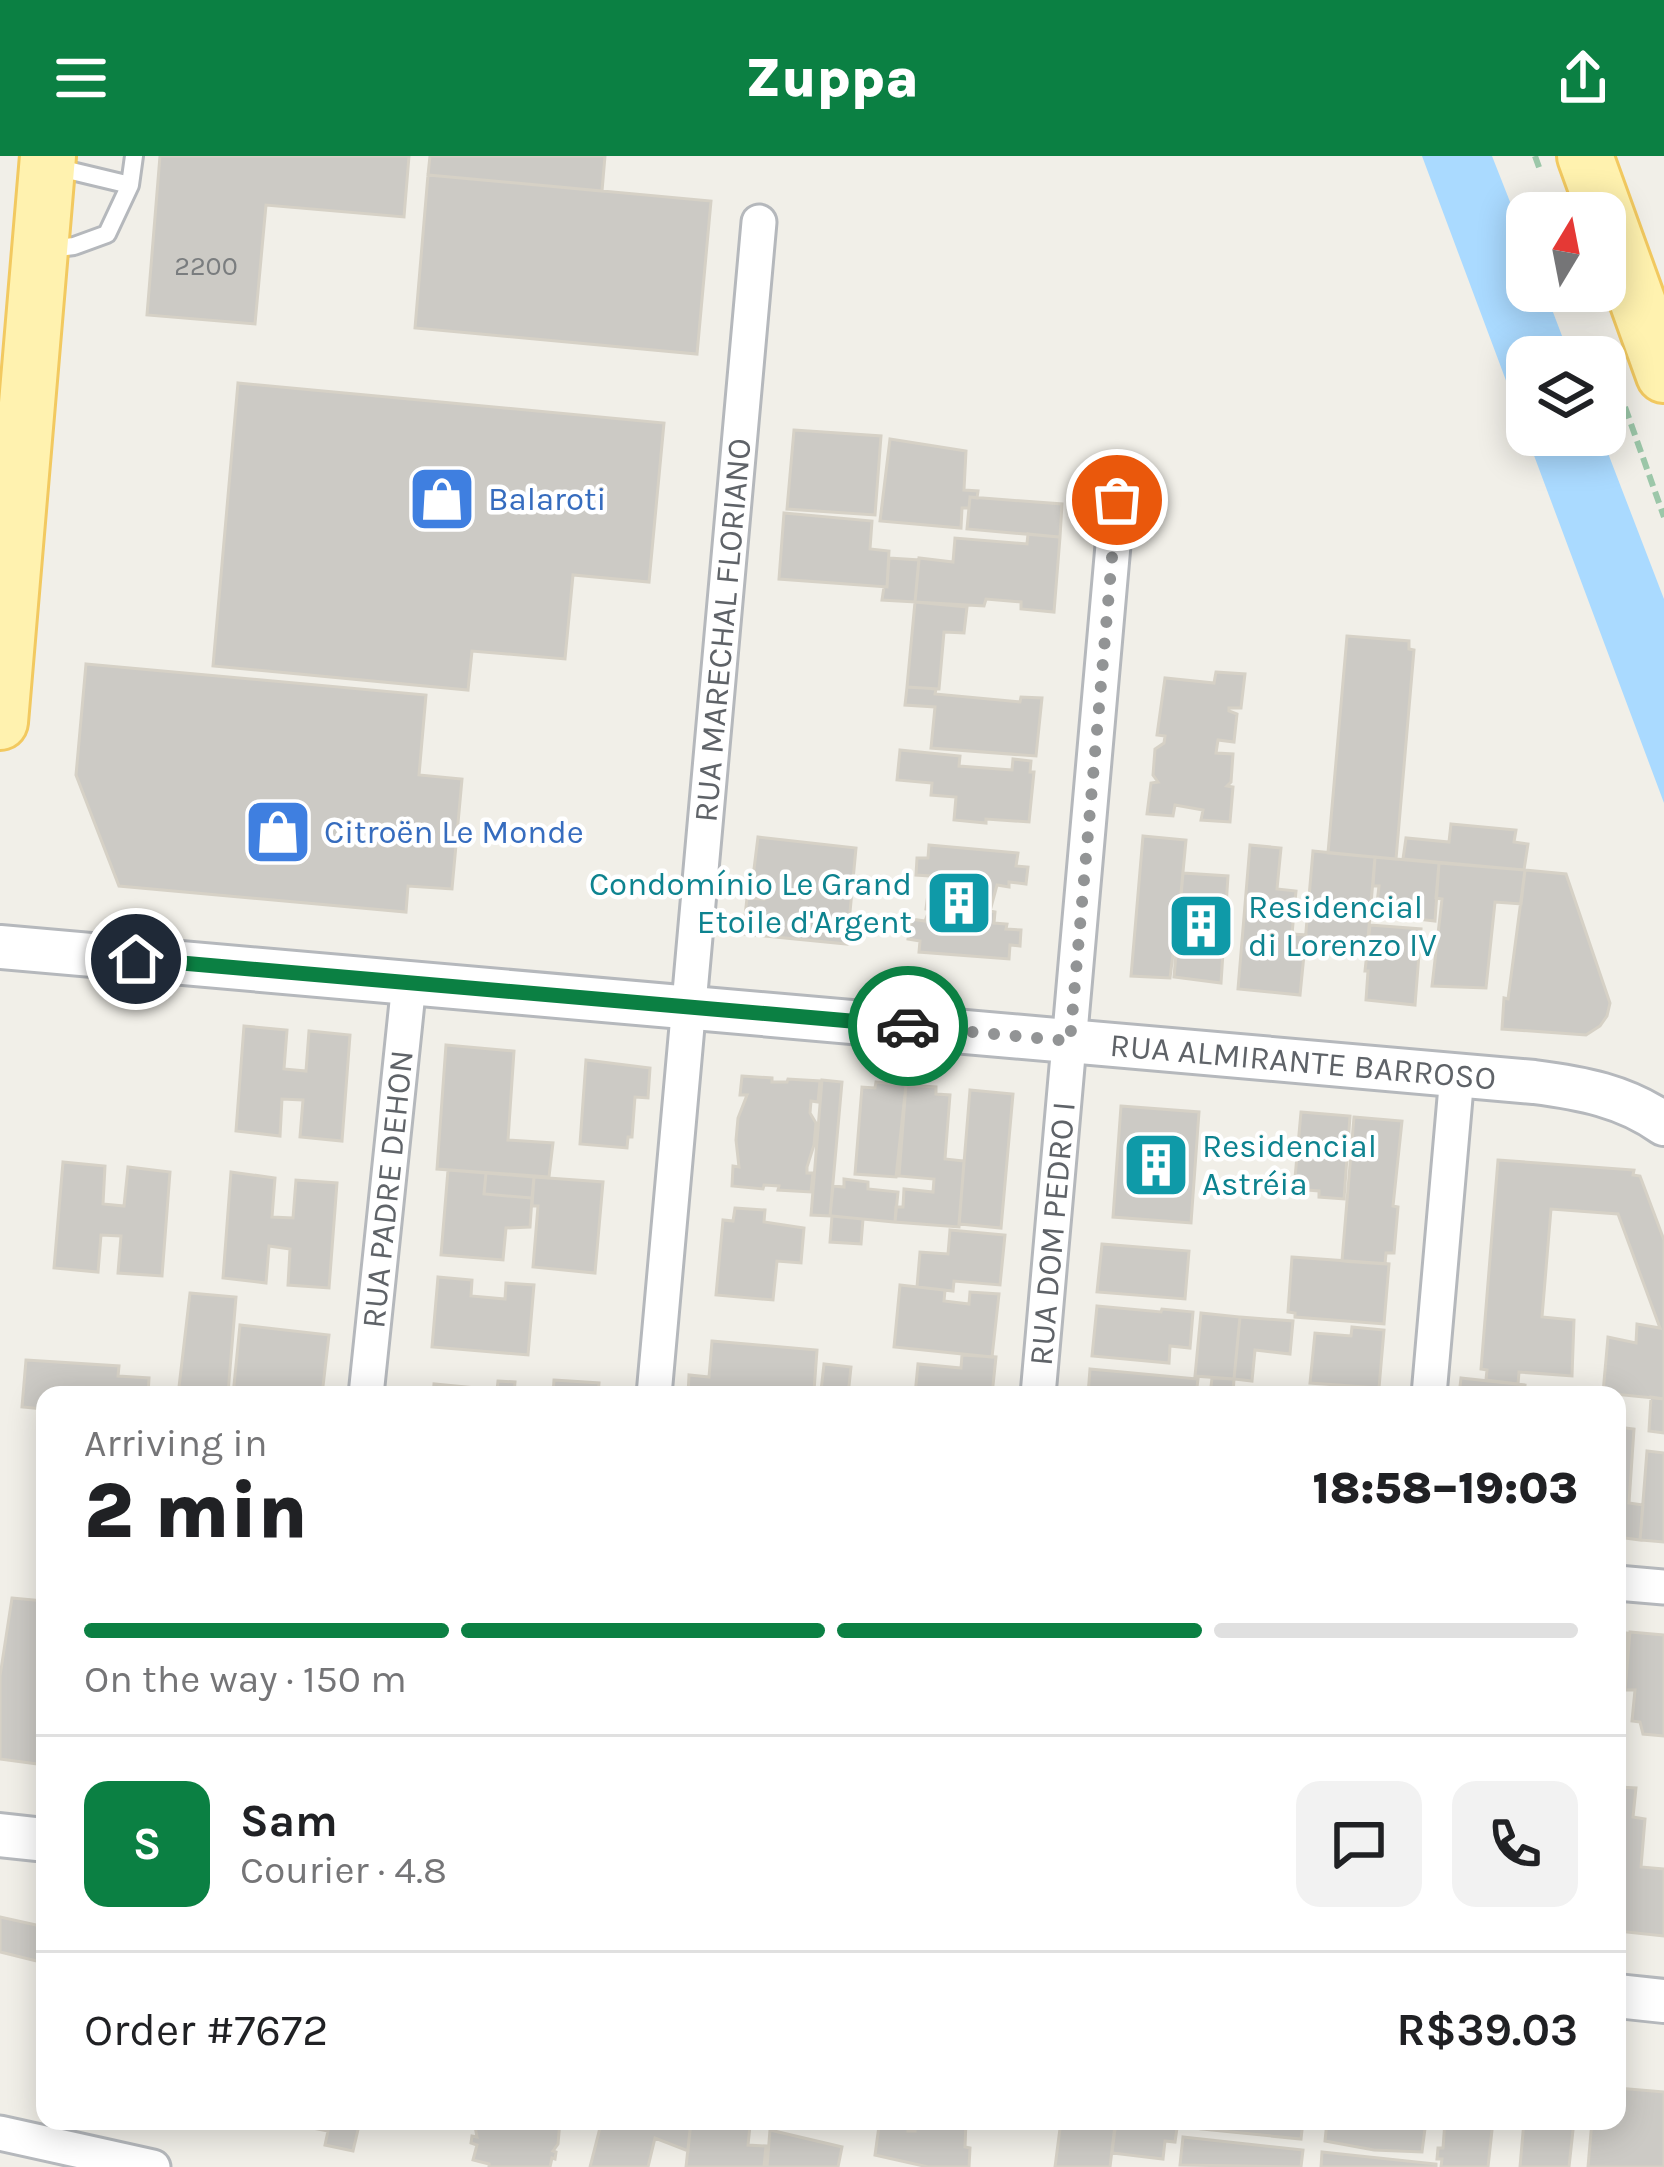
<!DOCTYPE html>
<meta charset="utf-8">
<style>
:root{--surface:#fff;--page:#f2f2f2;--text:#202124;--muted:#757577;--line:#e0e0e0;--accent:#0b8043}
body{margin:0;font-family:Karla,sans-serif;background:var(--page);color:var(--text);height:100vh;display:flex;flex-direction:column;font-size:45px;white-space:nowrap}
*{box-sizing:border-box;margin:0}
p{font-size:39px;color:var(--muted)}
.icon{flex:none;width:66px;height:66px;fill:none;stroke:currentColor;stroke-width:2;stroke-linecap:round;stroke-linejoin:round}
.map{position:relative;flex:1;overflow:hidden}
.panel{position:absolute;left:36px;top:1230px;width:1590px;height:744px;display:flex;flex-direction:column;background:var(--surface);border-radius:24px;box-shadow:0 6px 30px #0003}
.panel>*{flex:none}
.needle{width:78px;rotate:10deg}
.fabs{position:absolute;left:1506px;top:36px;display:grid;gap:24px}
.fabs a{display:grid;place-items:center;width:120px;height:120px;border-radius:24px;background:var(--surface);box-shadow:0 6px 30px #0003;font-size:60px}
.pin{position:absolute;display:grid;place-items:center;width:102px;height:102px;color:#fff;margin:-51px;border:6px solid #fff;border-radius:50%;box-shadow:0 3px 12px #0007}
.courier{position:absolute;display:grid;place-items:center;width:120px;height:120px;margin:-60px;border:9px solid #0b8043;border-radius:50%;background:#fff;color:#222;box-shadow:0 3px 15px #0007}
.headline em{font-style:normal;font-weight:800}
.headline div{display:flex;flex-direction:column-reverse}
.headline{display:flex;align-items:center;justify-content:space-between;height:204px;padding:0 48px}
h1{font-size:78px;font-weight:800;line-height:90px}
.bar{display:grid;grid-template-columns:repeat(4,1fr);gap:18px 12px;align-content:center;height:144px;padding:0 48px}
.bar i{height:15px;border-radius:9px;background:var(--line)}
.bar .active{background:var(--accent)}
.bar p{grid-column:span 4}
.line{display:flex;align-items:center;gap:30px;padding:0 48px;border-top:3px solid var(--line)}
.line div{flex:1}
.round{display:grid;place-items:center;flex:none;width:126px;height:126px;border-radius:24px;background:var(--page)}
header{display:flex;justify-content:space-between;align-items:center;height:156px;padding:0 48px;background:var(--accent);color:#fff;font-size:54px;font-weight:800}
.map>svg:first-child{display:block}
.water{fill:#aadaff}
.building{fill:#cccac5;stroke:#d6d1c6;stroke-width:3}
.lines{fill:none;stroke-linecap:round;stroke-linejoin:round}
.service-casing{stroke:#b5b8bc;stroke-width:22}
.minor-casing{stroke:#b5b8bc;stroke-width:39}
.tertiary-casing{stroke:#b5b8bc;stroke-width:48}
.primary-casing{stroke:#f2c960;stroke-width:60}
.path{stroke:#9cc7a9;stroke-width:6;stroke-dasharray:12 6;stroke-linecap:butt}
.service{stroke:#fff;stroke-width:16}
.minor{stroke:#fff;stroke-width:33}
.tertiary{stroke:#fff;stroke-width:42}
.primary{stroke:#fff2af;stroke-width:54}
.done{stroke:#929495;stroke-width:12;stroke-dasharray:0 21.6}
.route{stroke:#0b8043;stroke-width:15}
.labels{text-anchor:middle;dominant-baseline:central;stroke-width:9;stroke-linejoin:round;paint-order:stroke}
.number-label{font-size:27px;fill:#7a7d7f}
.shop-label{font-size:33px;fill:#366cbe;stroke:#fff;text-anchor:start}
.street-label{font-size:33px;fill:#5f6368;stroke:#fff}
.culture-label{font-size:33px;fill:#0d838f;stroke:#fff;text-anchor:start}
</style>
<header><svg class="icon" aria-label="menu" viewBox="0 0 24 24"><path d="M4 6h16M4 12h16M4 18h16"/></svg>Zuppa<svg class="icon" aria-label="share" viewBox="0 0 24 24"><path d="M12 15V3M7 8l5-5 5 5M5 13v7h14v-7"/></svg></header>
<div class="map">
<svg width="1664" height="2011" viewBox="0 0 1664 2011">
<rect width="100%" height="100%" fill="#f1efe8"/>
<!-- water -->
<path class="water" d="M1422,0H1492L1527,89V135H1545L1570,201H1527V279H1601L1664,443V647Z"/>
<!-- building -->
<path class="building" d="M160,0H409L404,61L266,49L255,168L147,159Z
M430,0H605L602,35L428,19Z
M428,19L711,45L697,198L415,172Z
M238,227L664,267L649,426L573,419L565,503L472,495L468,534L213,510Z
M794,274L881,280L875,359L787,353Z
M890,283L966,295L964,334L978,335L977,342L970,341L969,352H962L961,372L880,365Z
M970,341L1062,348L1060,381L967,373Z
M784,357L872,365L870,393L889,395L887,431L779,423Z
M1028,378L1060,381L1054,456L1021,453V446L986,443L984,450L915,446L919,402L953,406L955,382L1027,388Z
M889,402L919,404L915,446L882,444L884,431H887Z
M915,446L967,451L964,477L944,476L939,533L907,531Z
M1347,480L1409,485V493L1414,494L1396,703L1328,697Z
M86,508L426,539L419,619L462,623L452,733L408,730L406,756L119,730L76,619Z
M1216,516L1245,518L1241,552H1229V555L1237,558L1234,586L1218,584L1216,597L1233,598L1231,626L1227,630L1233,631L1230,666L1201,664L1203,654L1175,649L1173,660L1147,658L1151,627L1158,626L1153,619L1155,593L1164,587L1165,580L1157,579L1165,522L1214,527Z
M907,531L936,533L935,538L1020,546L1021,541L1042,542L1036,600L931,592L935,551L905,549Z
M900,594L960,600L959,610L1012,614L1013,603L1031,605L1030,616H1034L1029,666L986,663V667L954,664L956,641L931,639L932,627L897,624Z
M1451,668L1516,674L1514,686L1528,688L1524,714L1403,703L1406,682L1449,686Z
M1143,680L1186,684L1176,790H1174L1170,822L1131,820Z
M758,681L856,692L847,788L743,778L747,742L764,743L766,730L752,729Z
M929,689L1018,697L1016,710L1028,711L1026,728L1009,726V731L997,729L990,755L995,756L994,767L1007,768L1006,773L1021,774L1020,790L1010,789L1009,803L919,796L920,785L908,783L911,763L925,765L927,760L939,762V755L926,753L929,730L943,732V726L930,725V720L916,719L917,702H928Z
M1250,689L1281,692L1277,733L1296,735L1292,778L1306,779L1300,839L1238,833Z
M1313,695L1375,701L1367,794L1305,787Z
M1375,701L1439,707L1435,765L1417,763V760L1376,756L1379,730H1373Z
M1439,707L1525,714L1521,748L1495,746L1486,832L1432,830L1442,743L1436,742Z
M1525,714L1566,718L1610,847L1607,860L1600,870L1586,879L1502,873L1504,842L1508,843Z
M1183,717L1228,720L1221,827L1174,821Z
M1370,769L1421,773L1415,849L1366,844L1368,815H1365Z
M244,870L287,874L284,913L306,915L309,875L350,879L342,985L300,981L303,944L282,943L280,980L236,975Z
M446,889L514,895L508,984L553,987L549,1021L437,1013Z
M586,904L650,912L648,942L635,941L632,981H628L627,992L580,988Z
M742,920L772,922V926H787L788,923L820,925L818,946L811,945L810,957L816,967L814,989L807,1011V1017H813L811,1036L778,1034L779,1030L764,1029L763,1033L732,1030L733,1010L739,1011L736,984L738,962L747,939H740Z
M822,924L842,926L830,1060L811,1059Z
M876,926L906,929L896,1021L855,1018L862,931L875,932Z
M906,929L936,931V938L950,939L945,1003L964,1005L959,1071L895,1066L896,1051H903L904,1033L933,1036L934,1023L899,1020Z
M970,934L1013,938L1001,1072L959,1068Z
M1121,950L1199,956L1191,1067L1113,1061Z
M1301,956L1350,960L1344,1043L1319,1041V1035L1294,1033Z
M1354,961L1402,965L1393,1050L1398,1051L1394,1097H1386L1385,1108L1342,1105Z
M1498,1004L1634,1014L1633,1019L1640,1020L1664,1084V1243L1603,1237L1608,1181L1636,1187L1637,1168L1660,1172L1618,1058L1551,1053L1542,1161L1574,1164L1572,1220L1519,1216L1518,1228L1486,1224L1487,1214L1481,1213Z
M63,1006L105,1010L103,1048L124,1050L128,1011L170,1016L162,1120L118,1117L121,1080L101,1079L98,1116L54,1112Z
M448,1014L486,1017L484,1038L532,1042L530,1071L506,1072L503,1104L441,1099Z
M231,1016L275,1022L272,1061L293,1062L296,1024L337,1027L329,1132L288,1129L290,1093L269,1090L266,1127L223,1122Z
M486,1017L534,1021L532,1042L484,1038Z
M534,1021L603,1026L595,1117L533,1111L538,1050H532Z
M844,1023L868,1026V1033L898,1036L895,1066L830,1060L833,1030L844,1031Z
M735,1052L765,1054L764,1066L804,1072L801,1107L777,1105L773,1144L716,1139L723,1064L733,1065Z
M832,1060L863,1063L861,1088L830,1086Z
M950,1074L1005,1079L1000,1129L954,1125L953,1135L917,1131L920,1096L948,1098Z
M1102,1088L1189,1095L1185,1143L1097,1136Z
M1292,1101L1389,1108L1384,1168L1295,1161V1157L1288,1156Z
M438,1121L472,1124L471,1140L505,1143L506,1127L534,1129L528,1199L432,1191Z
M900,1129L945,1134L944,1145L969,1148L970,1136L999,1138L992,1201L894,1191Z
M190,1137L236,1141L228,1237L179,1231Z
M1097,1150L1161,1156L1162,1153L1193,1156L1190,1192L1170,1190L1169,1207L1092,1200Z
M1201,1157L1240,1161L1234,1223L1195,1220Z
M1240,1161L1293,1165L1290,1198L1255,1194L1252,1225L1234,1223Z
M240,1169L329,1179L322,1239H233Z
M1352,1171L1384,1174L1379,1232L1310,1227L1315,1177L1351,1180Z
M712,1185L817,1194L814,1235H821L824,1208L851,1211L848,1239H688L689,1219L709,1221Z
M962,1199L996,1201L992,1239H915L918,1208L961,1212Z
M26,1204L119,1210L118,1220L149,1222L148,1239H45V1253L22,1251Z
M1090,1213L1198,1223L1196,1239H1088Z
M1212,1222L1234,1223L1233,1239H1210Z
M1461,1222L1525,1229L1524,1239H1459Z
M554,1224L599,1227L598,1239H553Z
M498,1225L515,1226L514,1239H433L434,1228L497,1234Z
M1651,1241L1664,1243V1277L1649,1275Z
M1617,1271L1634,1273L1629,1347L1643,1349L1640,1384L1617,1381Z
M1647,1295L1664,1297V1386L1640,1384Z
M12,1442L45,1445V1609L0,1603V1520Z
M1617,1476L1627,1477L1617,1602Z
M1630,1476L1664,1479V1580L1643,1578L1640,1566L1632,1565L1635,1534H1625Z
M1618,1631L1636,1632L1633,1661L1645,1663L1641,1711L1664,1713V1780L1617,1775Z
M0,1761L45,1771V1807L0,1796Z
M1617,1932L1664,1936V2011H1588L1592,1965H1617Z
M315,1965H360L353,1995L325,1989L328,1975L313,1972Z
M474,1965H560L558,1988L553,1995L556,1996L555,2003L552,2002L550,2011H489V2008L473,2004L477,1989L471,1987L472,1980L477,1981Z
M612,1965H691L688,1995L655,1982L648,2011H590L601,1968L611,1971Z
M691,1965H730L750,1970L748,1989L766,1990L764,2011H686Z
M915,1965H966L965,1991L970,1992L969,2011H928L875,1999L879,1970L908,1972V1975H915Z
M1061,1965H1103L1115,1969L1110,2011H1055Z
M1116,1965H1178L1175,1986L1165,1985L1163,2003L1112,1997Z
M1202,1965H1303L1301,1983L1201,1973Z
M1327,1965H1426L1422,1996L1374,1994L1325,1985Z
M1445,1965H1493L1488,2011H1441L1442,2003H1437L1438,1992H1443Z
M1524,1965H1574L1569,2011H1520Z
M770,1974L842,1991L838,2011H767Z
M1183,1981L1303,1994L1301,2011L1180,2009Z
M1322,1996L1436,2008V2011H1321Z"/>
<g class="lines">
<defs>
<path id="service" d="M55,11L130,29
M50,93L74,90L107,78L130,29L134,0"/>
<g id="minor">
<path id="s1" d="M366,1239L409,827"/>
<path id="s2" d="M654,1239L759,66"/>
<path id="s3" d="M1038,1239L1117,344"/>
<path d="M1429,1239L1457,919"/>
<path d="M1617,1427L1664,1431"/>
<path d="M0,1977L153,2011"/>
</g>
<g id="tertiary">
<path id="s4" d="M0,791L1534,926C1581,932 1625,940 1664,968"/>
<path d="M0,1679L45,1684"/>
<path d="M1617,1840L1664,1845"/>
</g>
<path id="primary" d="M1585,0L1664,219
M0,566L48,0"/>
</defs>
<!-- service casing -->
<use href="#service" class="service-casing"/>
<!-- minor casing -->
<use href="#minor" class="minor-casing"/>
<!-- tertiary casing -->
<use href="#tertiary" class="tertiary-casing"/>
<!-- primary casing -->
<use href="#primary" class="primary-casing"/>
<!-- path -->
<path class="path" d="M1535,0L1540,14
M1619,234L1664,361"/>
<!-- service -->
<use href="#service" class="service"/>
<!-- minor -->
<use href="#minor" class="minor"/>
<!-- tertiary -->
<use href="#tertiary" class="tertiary"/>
<!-- primary -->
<use href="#primary" class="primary"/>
</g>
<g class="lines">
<!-- done -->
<path class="done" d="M908,870L1070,885L1117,344"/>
<!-- route -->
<path class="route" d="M136,803L908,870"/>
</g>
<!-- icons -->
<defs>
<symbol id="shop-square" viewBox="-11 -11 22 22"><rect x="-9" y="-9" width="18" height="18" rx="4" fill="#3f7fe0" stroke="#fff"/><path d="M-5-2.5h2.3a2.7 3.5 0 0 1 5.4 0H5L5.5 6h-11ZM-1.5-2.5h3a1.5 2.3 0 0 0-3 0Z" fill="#fff"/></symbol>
<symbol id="building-square" viewBox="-11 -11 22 22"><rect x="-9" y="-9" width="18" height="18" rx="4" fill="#0f9aa8" stroke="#fff"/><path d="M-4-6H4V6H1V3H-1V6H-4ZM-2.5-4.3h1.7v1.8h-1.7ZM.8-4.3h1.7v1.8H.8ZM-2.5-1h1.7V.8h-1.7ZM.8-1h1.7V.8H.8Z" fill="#fff"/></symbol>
</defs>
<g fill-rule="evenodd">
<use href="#shop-square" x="404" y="305" width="76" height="76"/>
<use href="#shop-square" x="240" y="638" width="76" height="76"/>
<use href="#building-square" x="921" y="709" width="76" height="76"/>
<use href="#building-square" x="1163" y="732" width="76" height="76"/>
<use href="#building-square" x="1118" y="971" width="76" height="76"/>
</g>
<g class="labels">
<!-- number labels -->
<g class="number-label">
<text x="206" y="110">2200</text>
</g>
<!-- shop labels -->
<g class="shop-label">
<text x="488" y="343">Balaroti</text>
<text x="324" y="676">Citroën Le Monde</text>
</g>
<!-- street labels -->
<g class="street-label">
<text stroke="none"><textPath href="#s2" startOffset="768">RUA MARECHAL FLORIANO</textPath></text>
<text stroke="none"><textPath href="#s4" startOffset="1308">RUA ALMIRANTE BARROSO</textPath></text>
<text stroke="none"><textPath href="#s1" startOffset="207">RUA PADRE DEHON</textPath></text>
<text stroke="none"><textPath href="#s3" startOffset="162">RUA DOM PEDRO I</textPath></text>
</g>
<!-- culture labels -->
<g class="culture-label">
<text x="912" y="728" text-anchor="end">Condomínio Le Grand<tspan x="912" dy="38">Etoile d'Argent</tspan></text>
<text x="1248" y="751">Residencial<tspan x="1248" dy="38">di Lorenzo IV</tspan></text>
<text x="1202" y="990">Residencial<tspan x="1202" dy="38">Astréia</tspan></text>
</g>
</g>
</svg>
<div class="fabs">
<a><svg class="needle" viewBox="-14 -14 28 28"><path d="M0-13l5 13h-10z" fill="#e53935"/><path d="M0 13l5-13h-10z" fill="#757577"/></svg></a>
<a><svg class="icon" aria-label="layers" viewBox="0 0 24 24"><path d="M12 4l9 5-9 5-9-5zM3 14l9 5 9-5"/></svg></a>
</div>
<div class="pin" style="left:1117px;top:344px;background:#ea580c"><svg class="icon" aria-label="bag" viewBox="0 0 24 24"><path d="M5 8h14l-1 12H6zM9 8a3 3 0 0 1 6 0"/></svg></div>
<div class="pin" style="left:136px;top:803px;background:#1f2937"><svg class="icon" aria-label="home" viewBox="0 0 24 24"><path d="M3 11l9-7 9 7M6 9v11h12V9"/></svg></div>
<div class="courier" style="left:908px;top:870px"><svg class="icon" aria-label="car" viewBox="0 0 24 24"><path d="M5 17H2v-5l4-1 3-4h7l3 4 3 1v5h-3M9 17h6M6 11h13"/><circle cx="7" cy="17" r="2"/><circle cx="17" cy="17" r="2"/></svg></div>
<section class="panel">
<div class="headline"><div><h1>2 min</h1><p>Arriving in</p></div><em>18:58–19:03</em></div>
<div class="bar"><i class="active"></i><i class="active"></i><i class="active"></i><i></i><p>On the way · 150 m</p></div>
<div class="line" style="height:216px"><b class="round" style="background:var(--accent);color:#fff">S</b><div><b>Sam</b><p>Courier · 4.8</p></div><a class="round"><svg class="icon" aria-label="chat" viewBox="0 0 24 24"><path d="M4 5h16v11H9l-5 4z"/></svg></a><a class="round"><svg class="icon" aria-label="phone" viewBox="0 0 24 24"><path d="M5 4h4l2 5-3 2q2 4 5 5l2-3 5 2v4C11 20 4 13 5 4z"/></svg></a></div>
<div class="line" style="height:156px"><div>Order #7672</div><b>R$39.03</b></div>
</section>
</div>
